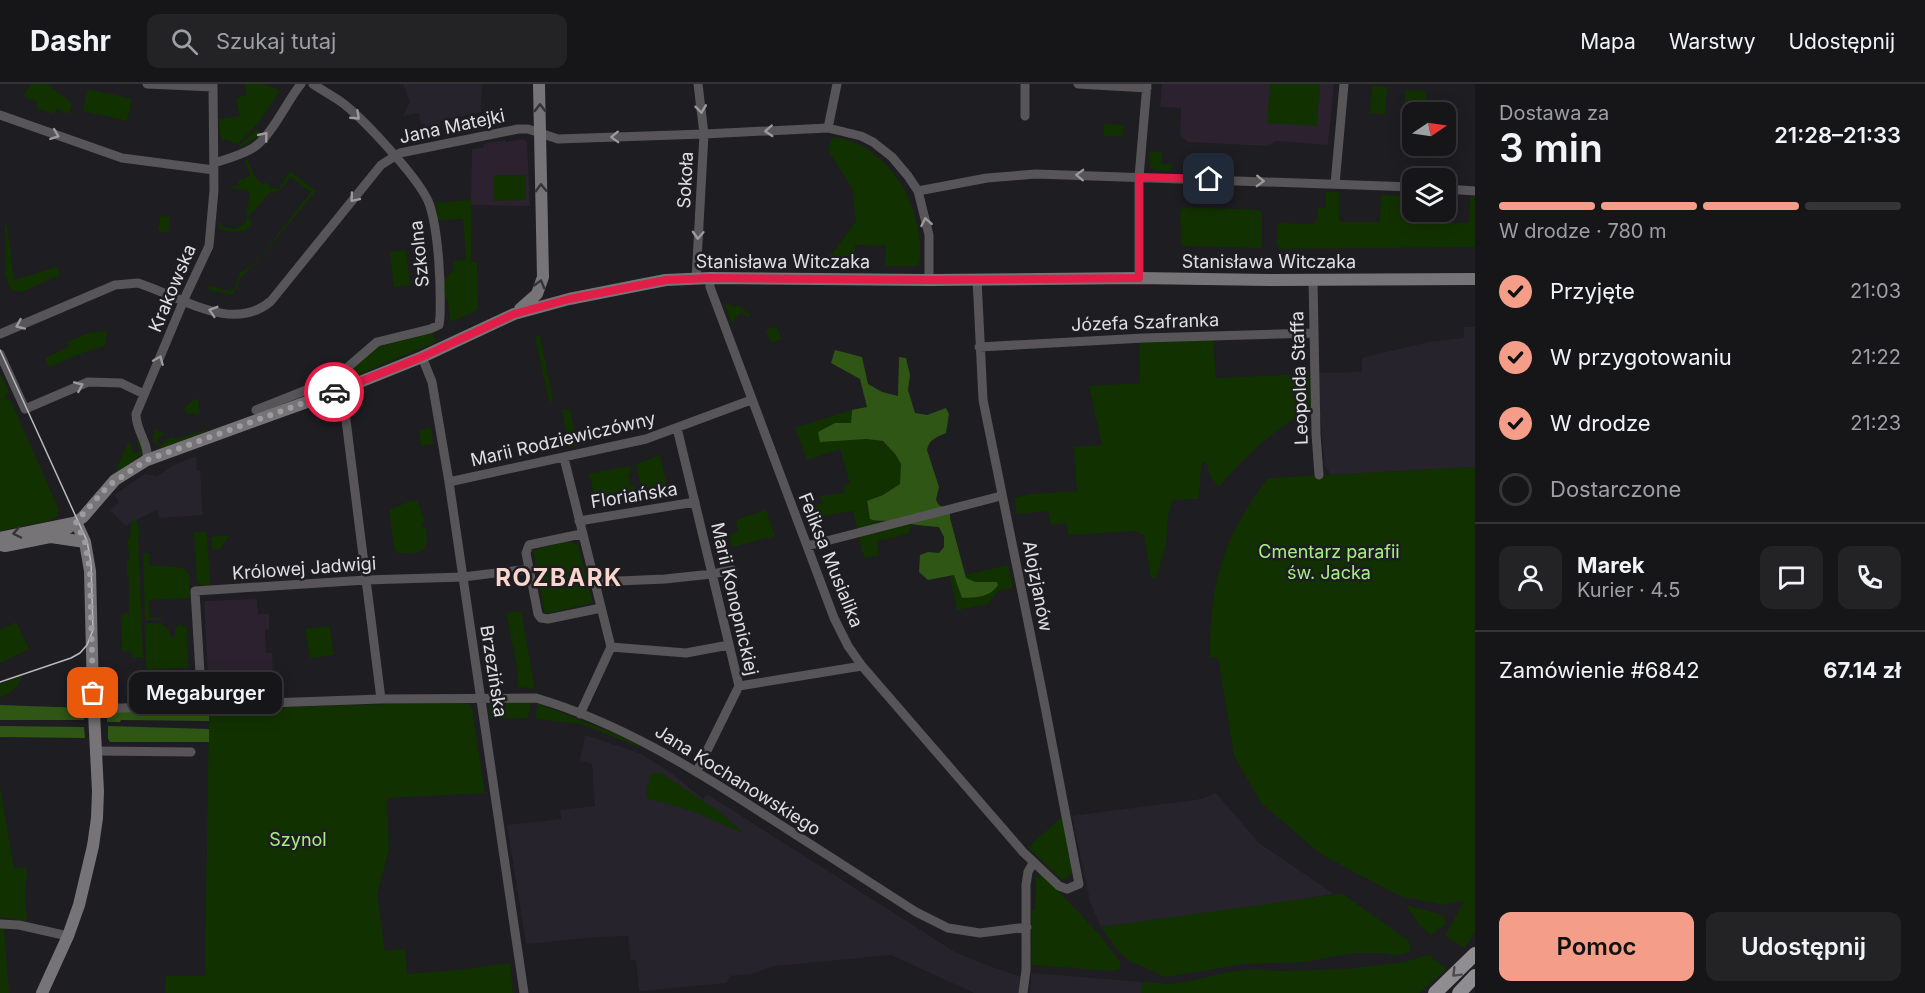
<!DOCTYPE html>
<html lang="pl">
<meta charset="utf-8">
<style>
:root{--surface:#161619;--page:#232326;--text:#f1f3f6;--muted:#9e9fa2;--line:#353538;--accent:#f49e8a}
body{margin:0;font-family:Inter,sans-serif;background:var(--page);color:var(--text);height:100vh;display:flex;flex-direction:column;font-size:22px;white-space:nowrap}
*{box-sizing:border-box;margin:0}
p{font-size:20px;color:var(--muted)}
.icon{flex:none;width:33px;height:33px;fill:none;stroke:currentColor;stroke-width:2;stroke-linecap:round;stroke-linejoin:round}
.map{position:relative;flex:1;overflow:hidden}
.panel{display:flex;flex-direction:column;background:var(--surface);width:450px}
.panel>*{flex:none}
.needle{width:39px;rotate:77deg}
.fabs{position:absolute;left:1402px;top:18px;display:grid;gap:12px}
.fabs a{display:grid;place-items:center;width:54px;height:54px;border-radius:12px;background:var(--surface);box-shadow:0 3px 15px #0003,0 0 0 2px var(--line);font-size:30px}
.pin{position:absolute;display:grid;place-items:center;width:51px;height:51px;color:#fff;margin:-26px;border-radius:12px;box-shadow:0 3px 9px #0006}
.courier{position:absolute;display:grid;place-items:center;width:60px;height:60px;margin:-30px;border:4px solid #e11d48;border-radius:50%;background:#fff;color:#222;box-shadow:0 2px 8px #0007}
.bubble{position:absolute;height:42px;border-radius:12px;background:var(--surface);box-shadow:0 3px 15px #0003,0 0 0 2px var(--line);font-size:20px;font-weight:600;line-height:42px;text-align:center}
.summary em{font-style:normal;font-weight:600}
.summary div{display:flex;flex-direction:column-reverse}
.summary{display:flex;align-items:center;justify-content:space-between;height:102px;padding:0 24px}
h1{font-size:39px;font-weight:600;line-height:45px}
.bar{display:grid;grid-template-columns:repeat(4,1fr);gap:9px 6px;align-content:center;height:72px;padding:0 24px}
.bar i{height:8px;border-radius:4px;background:var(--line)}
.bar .selected{background:var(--accent)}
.bar p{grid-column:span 4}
.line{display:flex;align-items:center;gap:15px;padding:0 24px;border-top:2px solid var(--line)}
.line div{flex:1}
.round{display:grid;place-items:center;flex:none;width:63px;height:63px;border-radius:12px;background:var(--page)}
ol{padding:0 24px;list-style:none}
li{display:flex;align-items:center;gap:18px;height:66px}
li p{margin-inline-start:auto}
li .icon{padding:6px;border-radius:50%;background:var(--accent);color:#111;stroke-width:4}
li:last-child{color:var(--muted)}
li i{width:33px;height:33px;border:3px solid var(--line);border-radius:50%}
.primary-button{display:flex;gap:12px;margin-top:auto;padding:12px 24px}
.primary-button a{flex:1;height:69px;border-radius:12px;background:var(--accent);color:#111;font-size:24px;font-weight:600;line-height:69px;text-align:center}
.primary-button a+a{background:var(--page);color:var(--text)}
header{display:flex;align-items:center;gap:36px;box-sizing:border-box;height:84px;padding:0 30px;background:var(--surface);border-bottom:2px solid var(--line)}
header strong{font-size:28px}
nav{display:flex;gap:33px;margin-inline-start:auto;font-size:21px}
.search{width:420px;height:54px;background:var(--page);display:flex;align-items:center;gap:15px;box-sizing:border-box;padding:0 21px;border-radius:12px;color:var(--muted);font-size:22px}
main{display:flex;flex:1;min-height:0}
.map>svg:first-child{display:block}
.built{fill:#26232d}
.education{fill:#2b212f}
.green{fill:#123100}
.forest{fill:#2f5615}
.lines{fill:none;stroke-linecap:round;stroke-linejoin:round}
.street{stroke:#575557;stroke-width:9}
.secondary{stroke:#777477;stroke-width:12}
.primary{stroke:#908d90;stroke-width:14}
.tram{stroke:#bbbabe;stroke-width:1.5}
.oneway{stroke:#343336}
.oneway2{stroke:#9c9a9c}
.oneway3{stroke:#4c4a4d}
.done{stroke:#9c9b9e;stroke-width:6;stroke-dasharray:0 10.8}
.route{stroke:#e11d48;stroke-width:8}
.labels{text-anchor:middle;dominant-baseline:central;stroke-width:5;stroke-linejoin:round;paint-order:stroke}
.street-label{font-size:18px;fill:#e0dfe2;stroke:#1e1d21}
.park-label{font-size:18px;fill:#a7ef81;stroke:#1e1d21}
.district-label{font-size:24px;font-weight:bold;letter-spacing:1.5px;fill:#f8d5cd;stroke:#1e1d21}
</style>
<header>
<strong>Dashr</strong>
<div class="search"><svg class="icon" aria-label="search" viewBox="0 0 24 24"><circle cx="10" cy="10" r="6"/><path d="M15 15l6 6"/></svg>Szukaj tutaj</div>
<nav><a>Mapa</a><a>Warstwy</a><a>Udostępnij</a></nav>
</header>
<main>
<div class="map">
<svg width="1475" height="909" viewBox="0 0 1475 909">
<rect width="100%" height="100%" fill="#1e1d21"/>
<!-- built -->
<path class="built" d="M403,0H478L482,1L481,28L440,37L441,46L426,49L425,40L421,41L419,29L403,32L410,18Z
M1464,243H1475V383L1329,391V387L1325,382L1318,312L1319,289L1362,288V274L1428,258L1464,254Z
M196,372L197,387H200L203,431L159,434L158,425L125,442L110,426L119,418L114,411L145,390L157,392L174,381Z
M585,651L642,670L671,689L703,715L707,711L710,712L955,868L981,879L1022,893L1020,909H974L891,871L774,882L752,890L730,892L726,899L642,907L639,906L636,876H631L628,852L599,853L526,860L507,741L561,735L560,726L595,722L592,680L580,676Z
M1216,709L1259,759L1334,810L1227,827L1101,843L1090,818L1072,732L1201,715Z
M1031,889L1143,898L1141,909H1030Z"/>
<!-- education -->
<path class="education" d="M1162,0H1334L1328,61L1276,57L1267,62L1188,58L1180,51L1181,24L1160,23Z
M522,55L527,58L530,122L471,121L472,65L484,63L483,60L505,56L506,58Z
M257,515L258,530H269V545L265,546L266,569H272L274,609L209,611L204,517Z"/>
<!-- green -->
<path class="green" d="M31,0H46L72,19L69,30L56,25L54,30L36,24L38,18L23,12Z
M244,0H263L280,6L260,37L238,60L226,56H221L219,35L240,32L236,14L247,11Z
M1270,0H1320L1317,42L1267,39Z
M1372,2L1387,3L1385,30L1370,29Z
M88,5L132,15L127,37L83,27Z
M1405,6L1426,7L1425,28H1413V44H1404Z
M1104,40L1124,41L1123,52H1104Z
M257,45L261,51L239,64L240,61Z
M832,53C883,58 918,112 920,160C920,167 921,175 918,182H885L886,162L855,161V182L825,183L827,171L832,170L856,137L852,104L828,66Z
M1150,67L1162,68L1161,80H1171V87C1151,86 1149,88 1150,67Z
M247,75L255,93L262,100L266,98L271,104L279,105L290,87L316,107L261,173H260L311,108L291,93L277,109L270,108L248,134L252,140C243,151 232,148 219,145V137L223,143L236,145L246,138L250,107L232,104V102H238L239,96L241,95L243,96L250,91L245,76Z
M493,91H526V116L493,117Z
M1326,108H1339V136L1343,138H1380L1381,111L1413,112V128H1436V139H1469L1470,113H1475V163L1280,165L1277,161V139L1313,140L1317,136L1318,124H1326Z
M471,116V176L472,178L477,179L478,226L450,238L448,215H445L444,195L453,187V177L466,176L463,135L439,136L435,119Z
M1184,123L1261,126L1262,128V162L1260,164L1183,162L1181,158L1180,127Z
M160,132L170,133L168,149L160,148V146H158Z
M5,141H7L14,196L57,183L60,191L22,208L11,206L5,189Z
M406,166L410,201L394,203L390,168Z
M258,175L259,176C253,184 246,187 241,193C237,199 237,206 232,211L210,206L204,201L230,207L232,205L234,206L240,188L251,183Z
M728,220L734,223L738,221L750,230L748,233L741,228L732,239L725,221Z
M777,242L781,255L771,259L766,246Z
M107,247L105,262L82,269L49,283L45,274L69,263L67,258L89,249Z
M432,248L436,258L347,295L346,289L378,263Z
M537,251L540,252L553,316L551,318L549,317L535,254Z
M1213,256L1216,294L1309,290L1311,324C1275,344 1246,372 1219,403L1210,392L1207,380L1203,377C1199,388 1201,402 1198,415L1173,416L1168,432L1166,462L1156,494H1151L1144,451L1135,447L1068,451L1066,439L1051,441L1048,427L1017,430L1014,414L1031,410L1077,407L1074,363L1102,361L1089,302L1140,299L1139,258Z
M0,289L9,308L4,314L11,317L59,426L57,432L52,436L0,447V317L2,315H0Z
M195,314L198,317L200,330L186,329L184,325Z
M570,325L577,362L568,364L562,326Z
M852,326L851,339H835L818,348L820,357C856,356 910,343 900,400L883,411L867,417L866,421L871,435L878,438L887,436L912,441L908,450L877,457L879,471L864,474L853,427L827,431L809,438L805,427L823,419L820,412L845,409L843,401L850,400L840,365L807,376L795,344Z
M431,344L433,360L421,362L419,346Z
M156,345L164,350L156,357L160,361L171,353L176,355L208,345L209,346L162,364L153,358V352Z
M136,356L140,357L143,365L141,371L118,387L116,386L129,357L134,370L141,367Z
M660,371L667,402L642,407L636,380Z
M630,382L631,389L628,390L631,402H634L635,406L595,413L589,390Z
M1475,383V848L1465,864L1445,852L1464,817L1443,821L1400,812L1322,771L1261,719L1234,672L1218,573L1210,574C1210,498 1222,455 1268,394Z
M413,416L418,418L425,438L422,439L423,444H426C429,472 421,469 397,469L394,464L389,426Z
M766,426L775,452L732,463L729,451L738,448L736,436Z
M136,435L140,451L138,453L143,573L132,574L131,567H122L121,530L129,529V494L127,493V475H130L127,457L130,454L131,438Z
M194,448H206L207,451L210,502L204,503L197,498Z
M230,451L220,465H212L211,453Z
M569,457L578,461L593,519L545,530L533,466Z
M143,469H149V481L184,484L189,490L190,514L149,516V534H162V536H145Z
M1008,481L1013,504L998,507L988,520L957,526L950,492L954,491L962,514L993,499L969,498L964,491Z
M521,527L535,605L518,603V589L506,529Z
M16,538L29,565L0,579V546Z
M145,539C159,539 167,538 171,553H175V545L180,540L187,544L188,584L152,585V602L146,582Z
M329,542L334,571L310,574L305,545Z
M22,592C21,601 9,611 0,613V600Z
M467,618L472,624L485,709L387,714L389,765L377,811L385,867L405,865L407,890L458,886L510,879L513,909H165L166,892H205L209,625Z
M490,618H531L528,634L491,635L489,622Z
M537,619L641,660L640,663L581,640L536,635Z
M651,689H661L717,726L745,750L692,727L650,715L646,712Z
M0,702L14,784H27L25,814L27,837L0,833Z
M1062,733L1072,789L1067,795H1061L1028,763Z
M1042,790L1099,850L1120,878V885L1113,887L1031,881L1032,826L1035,825L1036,794Z
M1339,810L1344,811L1408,856L1411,863L1409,868L1396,872L1385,869H1353L1305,878L1244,880L1165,893L1130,877L1119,868L1101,843Z
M1406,821L1443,831L1446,840L1431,851L1420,842Z
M0,844H4L9,909H0Z
M1426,871L1433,872L1432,874L1447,885L1419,909H1141L1143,898L1168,900L1180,899L1229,888L1256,885L1279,887L1346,885L1405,878Z"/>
<!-- forest -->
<path class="forest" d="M835,266L862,273L868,300L882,308L898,312L899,273L906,274L910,291L908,306L915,329L927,331L946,324L949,330L946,349C937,353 929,355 927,366L939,403L936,416L939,421L950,427V434L966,494L975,498H997L998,501C989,514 977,513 962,514L954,491L928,496L919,488L920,471L928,468L939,469L944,463V453L939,443C922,442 906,439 890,437C882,436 878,438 870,435L867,417L883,411L900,400L901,380L896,371L883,357L866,355L820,358L818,348L835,339H851L852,326L867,323L860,295L831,279Z
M0,621L84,624V636H0Z
M209,625V637L121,636L120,638H107V627Z
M0,642L84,643L85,654L0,653Z
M108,642L209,645V658H110L108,655Z"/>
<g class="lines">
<!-- street -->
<path class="street" d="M147,0L213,3
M1078,0L1147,4
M0,31L122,74L214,86
M1025,32V0
M828,44L837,0
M214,79C227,75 242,71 253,64C271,53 287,17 301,0
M1335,100L1344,0
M1446,105L1475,107
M918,107L987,94L1036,90L1413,103
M710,194V203L834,534L848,562L862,582L1023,768L1059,802L1067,805L1079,800L1042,607L983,316L977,195
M1139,194V93L1147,0
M696,195L704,50L698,0
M1313,196L1316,350L1319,391
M0,250L115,201L138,199L149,203C187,217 235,248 271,217L381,81L400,69L518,45H528L558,55L704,50L828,44L861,52L873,58L892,73L908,92L918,107L929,151V196
M979,263L1144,254L1313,249
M0,270L25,325L88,298L121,299L144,310
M422,273L432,298L449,398L524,909
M340,306L344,320L381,615
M256,326L329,297L341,289L377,258L430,245L439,241L440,233C441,202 439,151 430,122C423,98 365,37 344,20C335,13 323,7 313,0
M677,344L739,602L697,687
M564,374L611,563L580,630
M147,376C149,358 136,348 136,330L186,211L209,162L214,106L213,0
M449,398L646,355L751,316
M579,437L695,418
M581,450L529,461L526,469L538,530L541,534L548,535L601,524
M807,462L997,413
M595,498L665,495L712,490L733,486
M611,563L686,569L729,561
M739,602L862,582
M202,621L195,507L366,496L463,493L529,485
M94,625L381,615L536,614C618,638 691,683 762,729C813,762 865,795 916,828L948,844L980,849L1027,843
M96,667L191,668
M0,840L19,841L68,852
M1023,909L1026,886V801L1028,788L1033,779"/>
<!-- secondary -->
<path class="secondary" d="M520,225L537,210L543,193L539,0
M51,453L85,458
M0,454L72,439
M0,461L5,462L50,453L68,444L83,433L115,396L147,376L340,306L422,273L514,230L569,215L645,200L666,196L710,194L929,196L1139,194L1270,196L1475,195
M42,909L68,852L79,821L93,762L97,734L98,707L93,609L90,487L85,458L76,438"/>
<!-- primary -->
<path class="primary" d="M1435,909L1475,870
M1459,909L1475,892"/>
<!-- tram -->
<path class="tram" d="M0,266L87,457L91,479L93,546L87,561L80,569L71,574L0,598"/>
</g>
<!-- one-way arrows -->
<defs><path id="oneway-chevron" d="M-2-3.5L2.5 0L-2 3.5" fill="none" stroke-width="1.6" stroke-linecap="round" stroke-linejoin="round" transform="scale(1.5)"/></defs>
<g class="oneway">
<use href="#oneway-chevron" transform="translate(540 24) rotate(-91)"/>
<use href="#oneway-chevron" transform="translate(541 104) rotate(-92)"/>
<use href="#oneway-chevron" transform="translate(540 200) rotate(-75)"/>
<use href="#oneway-chevron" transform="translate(17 449) rotate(168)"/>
</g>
<g class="oneway2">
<use href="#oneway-chevron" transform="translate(701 25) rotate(83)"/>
<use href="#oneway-chevron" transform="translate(356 32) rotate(43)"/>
<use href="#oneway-chevron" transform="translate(769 47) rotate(177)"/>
<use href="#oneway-chevron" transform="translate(55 51) rotate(21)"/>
<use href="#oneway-chevron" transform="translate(264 52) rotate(-51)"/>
<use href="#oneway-chevron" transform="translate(615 53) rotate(178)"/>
<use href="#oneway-chevron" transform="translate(1080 91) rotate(-178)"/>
<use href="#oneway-chevron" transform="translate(1260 97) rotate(2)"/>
<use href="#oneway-chevron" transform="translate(354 114) rotate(130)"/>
<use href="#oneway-chevron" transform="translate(926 138) rotate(-101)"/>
<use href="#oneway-chevron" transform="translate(698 151) rotate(93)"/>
<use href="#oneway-chevron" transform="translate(213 227) rotate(-163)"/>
<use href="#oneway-chevron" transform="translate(20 241) rotate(156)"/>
<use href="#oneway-chevron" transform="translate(159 276) rotate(-67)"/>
<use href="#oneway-chevron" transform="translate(79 302) rotate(-23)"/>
</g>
<use class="oneway3" href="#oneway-chevron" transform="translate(1456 889) rotate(135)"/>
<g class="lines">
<!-- done -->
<path class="done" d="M93,609L90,487L85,458L76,438L108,402L147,376L334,308"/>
<!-- route -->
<path class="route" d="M334,308L422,273L514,230L569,215L666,196L710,194L929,196L1139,194V93L1209,95"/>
</g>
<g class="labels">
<!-- street labels -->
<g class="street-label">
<text transform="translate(452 42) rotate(-12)">Jana Matejki</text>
<text transform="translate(685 96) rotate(-87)">Sokoła</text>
<text transform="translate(419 170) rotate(-96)">Szkolna</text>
<text x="783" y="177">Stanisława Witczaka</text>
<text x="1269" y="177">Stanisława Witczaka</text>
<text transform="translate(172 204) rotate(-67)">Krakowska</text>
<text transform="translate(1145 238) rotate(-2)">Józefa Szafranka</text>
<text transform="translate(1299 294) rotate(-92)">Leopolda Staffa</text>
<text transform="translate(563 355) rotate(-13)">Marii Rodziewiczówny</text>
<text transform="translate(634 411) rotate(-9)">Floriańska</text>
<text transform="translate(831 476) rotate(68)">Feliksa Musialika</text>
<text transform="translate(304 484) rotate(-4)">Królowej Jadwigi</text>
<text transform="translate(1038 502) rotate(79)">Alojzjanów</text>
<text transform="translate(735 515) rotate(77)">Marii Konopnickiej</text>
<text transform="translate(494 587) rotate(81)">Brzezińska</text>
<text transform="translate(738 696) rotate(32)">Jana Kochanowskiego</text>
</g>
<!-- park labels -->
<g class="park-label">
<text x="1329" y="467">Cmentarz parafii<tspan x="1329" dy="21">św. Jacka</tspan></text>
<text x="298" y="755">Szynol</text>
</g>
<!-- district labels -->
<g class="district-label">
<text x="559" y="493">ROZBARK</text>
</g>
</g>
</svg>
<div class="fabs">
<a><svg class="needle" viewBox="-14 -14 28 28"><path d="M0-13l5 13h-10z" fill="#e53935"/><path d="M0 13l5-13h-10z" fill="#9e9fa2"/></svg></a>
<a><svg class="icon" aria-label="layers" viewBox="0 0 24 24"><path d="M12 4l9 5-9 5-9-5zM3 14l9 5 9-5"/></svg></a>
</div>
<div class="pin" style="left:93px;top:609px;background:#ea580c"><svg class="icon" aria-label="bag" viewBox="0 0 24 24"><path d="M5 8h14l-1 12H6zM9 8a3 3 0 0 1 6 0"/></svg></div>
<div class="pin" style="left:1209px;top:95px;background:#1f2937"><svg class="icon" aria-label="home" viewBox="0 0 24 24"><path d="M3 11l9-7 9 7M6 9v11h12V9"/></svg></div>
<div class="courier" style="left:334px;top:308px"><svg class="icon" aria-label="car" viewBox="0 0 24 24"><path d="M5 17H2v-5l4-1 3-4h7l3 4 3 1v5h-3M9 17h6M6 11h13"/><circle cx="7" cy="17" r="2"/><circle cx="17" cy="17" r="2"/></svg></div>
<div class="bubble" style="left:129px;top:588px;width:153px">Megaburger</div>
</div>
<section class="panel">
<div class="summary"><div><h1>3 min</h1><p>Dostawa za</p></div><em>21:28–21:33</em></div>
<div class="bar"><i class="selected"></i><i class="selected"></i><i class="selected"></i><i></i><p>W drodze · 780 m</p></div>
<ol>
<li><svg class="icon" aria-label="check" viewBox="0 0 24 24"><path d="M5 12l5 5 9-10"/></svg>Przyjęte<p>21:03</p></li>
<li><svg class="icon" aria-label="check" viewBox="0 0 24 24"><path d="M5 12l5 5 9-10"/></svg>W przygotowaniu<p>21:22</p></li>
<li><svg class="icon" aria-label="check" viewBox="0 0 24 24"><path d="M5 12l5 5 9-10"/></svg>W drodze<p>21:23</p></li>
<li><i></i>Dostarczone</li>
</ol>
<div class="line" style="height:108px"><a class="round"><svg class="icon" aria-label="person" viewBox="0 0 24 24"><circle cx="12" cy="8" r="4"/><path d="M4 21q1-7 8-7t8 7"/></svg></a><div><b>Marek</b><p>Kurier · 4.5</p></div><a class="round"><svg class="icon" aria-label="chat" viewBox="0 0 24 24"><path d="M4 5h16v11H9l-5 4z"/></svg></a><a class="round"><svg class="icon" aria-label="phone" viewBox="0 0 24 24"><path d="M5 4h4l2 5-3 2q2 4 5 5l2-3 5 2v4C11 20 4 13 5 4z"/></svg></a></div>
<div class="line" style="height:78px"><div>Zamówienie #6842</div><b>67.14 zł</b></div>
<div class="primary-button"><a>Pomoc</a><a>Udostępnij</a></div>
</section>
</main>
